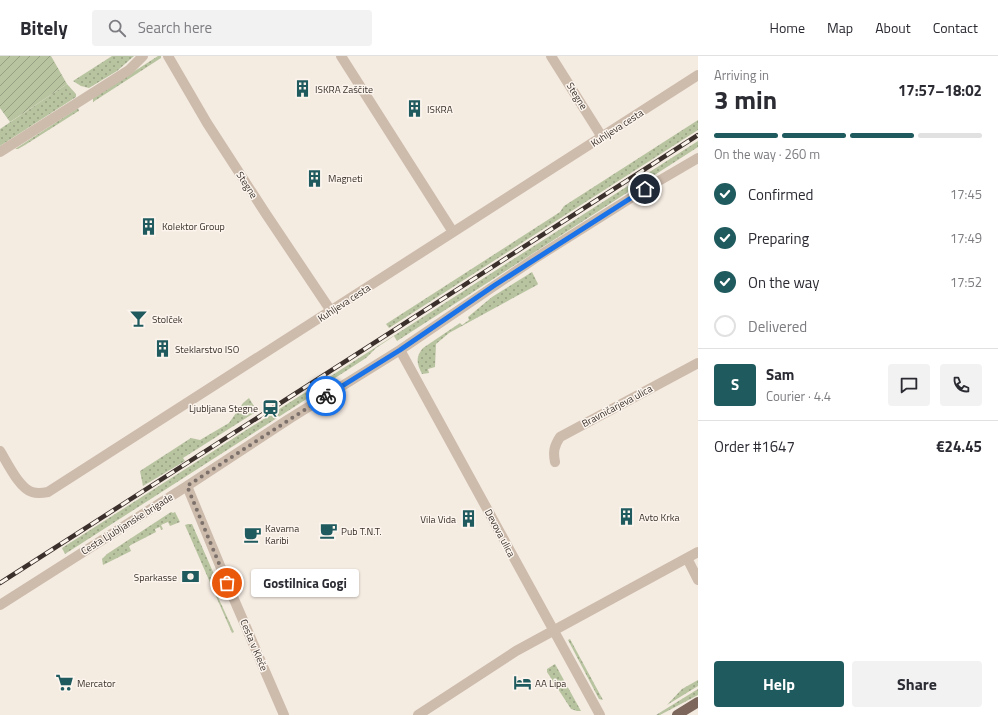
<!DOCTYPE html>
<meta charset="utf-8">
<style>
:root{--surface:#fff;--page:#f2f2f3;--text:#2b2b33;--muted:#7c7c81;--line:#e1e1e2;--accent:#1f5a5e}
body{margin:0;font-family:"Titillium Web",sans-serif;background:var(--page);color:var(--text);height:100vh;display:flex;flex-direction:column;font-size:15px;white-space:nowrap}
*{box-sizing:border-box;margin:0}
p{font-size:13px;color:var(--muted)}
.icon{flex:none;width:22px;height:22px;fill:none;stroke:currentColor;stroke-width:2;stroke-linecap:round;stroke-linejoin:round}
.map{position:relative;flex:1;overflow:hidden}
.details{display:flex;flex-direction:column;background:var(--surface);width:300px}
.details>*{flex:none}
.pin{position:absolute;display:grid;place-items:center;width:34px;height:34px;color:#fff;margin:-17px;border:2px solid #fff;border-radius:50%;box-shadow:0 1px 4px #0007}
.courier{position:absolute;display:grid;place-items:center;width:40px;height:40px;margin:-20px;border:3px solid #1a73e8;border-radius:50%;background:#fff;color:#222;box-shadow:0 1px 5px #0007}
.bubble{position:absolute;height:28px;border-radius:4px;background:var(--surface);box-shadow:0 1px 3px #0004;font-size:13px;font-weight:700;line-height:28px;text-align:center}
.summary em{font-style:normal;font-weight:700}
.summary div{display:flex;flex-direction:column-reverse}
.summary{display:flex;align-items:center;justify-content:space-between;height:68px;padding:0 16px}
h1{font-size:26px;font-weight:700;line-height:30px}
.bar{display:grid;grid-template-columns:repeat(4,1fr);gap:6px 4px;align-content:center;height:48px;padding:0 16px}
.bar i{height:5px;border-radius:3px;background:var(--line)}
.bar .on{background:var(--accent)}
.bar p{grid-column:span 4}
.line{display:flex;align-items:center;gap:10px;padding:0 16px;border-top:1px solid var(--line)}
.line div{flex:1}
.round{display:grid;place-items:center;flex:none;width:42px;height:42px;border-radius:4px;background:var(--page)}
ol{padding:0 16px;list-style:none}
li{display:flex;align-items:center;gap:12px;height:44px}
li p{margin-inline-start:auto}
li .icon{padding:4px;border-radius:50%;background:var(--accent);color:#fff;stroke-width:4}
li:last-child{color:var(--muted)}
li i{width:22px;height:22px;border:2px solid var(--line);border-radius:50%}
.action{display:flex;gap:8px;margin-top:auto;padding:8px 16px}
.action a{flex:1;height:46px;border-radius:4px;background:var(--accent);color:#fff;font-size:16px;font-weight:700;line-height:46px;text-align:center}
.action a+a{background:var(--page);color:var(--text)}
header{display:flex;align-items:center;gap:24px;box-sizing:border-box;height:56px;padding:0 20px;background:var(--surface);border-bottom:1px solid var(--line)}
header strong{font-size:19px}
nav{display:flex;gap:22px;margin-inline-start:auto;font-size:14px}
.search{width:280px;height:36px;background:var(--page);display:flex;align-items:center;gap:10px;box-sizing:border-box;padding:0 14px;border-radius:4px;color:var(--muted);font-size:15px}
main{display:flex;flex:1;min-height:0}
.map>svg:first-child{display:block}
.grass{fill:url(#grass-dots)}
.garden{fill:url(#garden-furrows)}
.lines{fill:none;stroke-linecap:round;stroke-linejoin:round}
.minor{stroke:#cdbbac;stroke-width:10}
.major{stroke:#7d675c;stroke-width:10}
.rail-casing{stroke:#3b302b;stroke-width:4.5}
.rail{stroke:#fbf5ee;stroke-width:3;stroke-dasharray:9;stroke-linecap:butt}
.done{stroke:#7c716b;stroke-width:4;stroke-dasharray:0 7.2}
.route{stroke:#1a73e8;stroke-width:5}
.labels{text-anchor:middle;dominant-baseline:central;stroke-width:3;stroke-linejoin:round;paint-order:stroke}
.poi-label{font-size:10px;fill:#3b302b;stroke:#fbf5ee;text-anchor:start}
.street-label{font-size:10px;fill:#3b302b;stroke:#fbf5ee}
</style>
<header>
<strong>Bitely</strong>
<div class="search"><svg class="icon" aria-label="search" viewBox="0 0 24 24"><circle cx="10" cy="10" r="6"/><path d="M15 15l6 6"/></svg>Search here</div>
<nav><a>Home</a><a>Map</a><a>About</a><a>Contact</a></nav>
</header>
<main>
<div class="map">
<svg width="698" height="659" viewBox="0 0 698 659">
<defs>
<pattern id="grass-dots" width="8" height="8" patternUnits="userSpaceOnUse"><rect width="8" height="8" fill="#b8c4a0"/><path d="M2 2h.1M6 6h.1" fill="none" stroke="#97a083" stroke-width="1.8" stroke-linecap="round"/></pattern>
<pattern id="garden-furrows" width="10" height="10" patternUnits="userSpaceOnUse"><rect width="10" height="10" fill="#b8c4a0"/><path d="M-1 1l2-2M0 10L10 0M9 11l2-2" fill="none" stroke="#97a083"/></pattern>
</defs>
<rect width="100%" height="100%" fill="#f4ebe1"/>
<!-- grass -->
<path class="grass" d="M112,0H134L117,15L89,32L81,30L73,25Z
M158,0H161V2L93,46V42Z
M67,28L76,38V41L0,90V73Z
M78,52L79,55L77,56L25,89L18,93H15Z
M698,64V74L389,272L386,268L560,156L564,150Z
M698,85V91L397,285L394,280L376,292L366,302L318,333L319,335L65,498L62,492Z
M532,216L538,228L537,229L449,277L436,288L435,311L428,313L429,317L422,318C417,308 415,301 423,292L460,267L462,269L469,264L468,261L492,241Z
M249,342L257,355L183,402L185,405L143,430L140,415L191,382L200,384L229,367L243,347Z
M171,456L173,457L175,456L180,466L170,470L168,466L161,469L163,473L161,474L160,471L155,473L156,476L129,490L131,495L103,509L102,503L107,498Z
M188,468H192L217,525L212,528L234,576L232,577L185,469Z
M570,583L603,644L599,643L568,584Z
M555,608L581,655H577L571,653L547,616V613Z
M698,624V630L667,649L682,633Z
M698,633V639L660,659H656Z"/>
<!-- garden -->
<path class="garden" d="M0,0H51L67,28L10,66L0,52Z"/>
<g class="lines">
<!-- minor -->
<path class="minor" d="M168,0L207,67L266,158L331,255
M341,0L453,176
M551,0L602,81
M0,96L129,14L143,0
M400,294L600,659
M0,395C7,406 19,432 32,436C38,438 43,437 48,436L698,19
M555,406C553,396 554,390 560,381L698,307
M187,430L233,541L284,659
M687,502L698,524
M0,549L187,430L289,363L400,294L534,203L645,133L698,102
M418,659L516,595L698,496"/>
<!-- major -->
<path class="major" d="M677,659L698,646"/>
<defs>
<path id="rail" d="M0,527L698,79"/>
</defs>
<!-- rail casing -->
<use href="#rail" class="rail-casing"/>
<!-- rail -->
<use href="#rail" class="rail"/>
</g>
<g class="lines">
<!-- done -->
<path class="done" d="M227,527L187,430L326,340"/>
<!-- route -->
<path class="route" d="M326,340L400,294L495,229L645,133"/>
</g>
<!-- icons -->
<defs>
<symbol id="building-bare" viewBox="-9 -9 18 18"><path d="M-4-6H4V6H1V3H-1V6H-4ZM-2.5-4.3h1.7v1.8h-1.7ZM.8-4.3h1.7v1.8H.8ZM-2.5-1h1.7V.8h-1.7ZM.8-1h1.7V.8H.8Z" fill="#1f5a5e" stroke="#fbf5ee" stroke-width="2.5" paint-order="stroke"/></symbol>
<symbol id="bar-bare" viewBox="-9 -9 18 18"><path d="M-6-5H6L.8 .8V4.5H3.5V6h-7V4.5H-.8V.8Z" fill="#1f5a5e" stroke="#fbf5ee" stroke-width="2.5" paint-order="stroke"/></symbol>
<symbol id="station-bare" viewBox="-9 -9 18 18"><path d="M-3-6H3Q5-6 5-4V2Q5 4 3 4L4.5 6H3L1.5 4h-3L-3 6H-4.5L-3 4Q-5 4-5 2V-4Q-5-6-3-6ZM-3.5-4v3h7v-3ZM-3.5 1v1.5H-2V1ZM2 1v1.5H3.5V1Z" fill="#1f5a5e" stroke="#fbf5ee" stroke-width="2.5" paint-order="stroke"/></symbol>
<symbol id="cafe-bare" viewBox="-9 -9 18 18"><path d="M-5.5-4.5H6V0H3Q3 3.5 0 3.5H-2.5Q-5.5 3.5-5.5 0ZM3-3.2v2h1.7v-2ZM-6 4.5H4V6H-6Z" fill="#1f5a5e" stroke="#fbf5ee" stroke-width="2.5" paint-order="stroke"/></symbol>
<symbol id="bank-bare" viewBox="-9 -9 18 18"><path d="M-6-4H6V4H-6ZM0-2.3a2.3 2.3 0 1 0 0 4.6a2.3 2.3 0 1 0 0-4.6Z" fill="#1f5a5e" stroke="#fbf5ee" stroke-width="2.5" paint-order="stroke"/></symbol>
<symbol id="supermarket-bare" viewBox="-9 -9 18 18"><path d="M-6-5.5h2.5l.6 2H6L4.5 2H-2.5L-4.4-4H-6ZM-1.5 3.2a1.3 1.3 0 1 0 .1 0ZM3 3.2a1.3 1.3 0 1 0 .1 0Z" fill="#1f5a5e" stroke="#fbf5ee" stroke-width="2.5" paint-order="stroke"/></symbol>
<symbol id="hotel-bare" viewBox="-9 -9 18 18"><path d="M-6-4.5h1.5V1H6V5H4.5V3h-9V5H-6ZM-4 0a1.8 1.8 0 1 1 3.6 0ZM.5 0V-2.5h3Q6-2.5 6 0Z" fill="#1f5a5e" stroke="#fbf5ee" stroke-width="2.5" paint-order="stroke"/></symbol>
</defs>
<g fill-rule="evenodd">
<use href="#building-bare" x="290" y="20" width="25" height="25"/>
<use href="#building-bare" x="402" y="40" width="25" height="25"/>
<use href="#building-bare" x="302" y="110" width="25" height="25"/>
<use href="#building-bare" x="136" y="158" width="25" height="25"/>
<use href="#bar-bare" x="126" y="250" width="25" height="25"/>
<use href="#building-bare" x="150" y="280" width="25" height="25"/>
<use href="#station-bare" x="258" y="340" width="25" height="25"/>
<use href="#building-bare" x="614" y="448" width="25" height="25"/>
<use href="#building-bare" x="456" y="450" width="25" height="25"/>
<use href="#cafe-bare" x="316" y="462" width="25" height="25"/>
<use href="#cafe-bare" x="240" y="466" width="25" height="25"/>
<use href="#bank-bare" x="178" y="508" width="25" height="25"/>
<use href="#supermarket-bare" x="52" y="614" width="25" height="25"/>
<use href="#hotel-bare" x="510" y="614" width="25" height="25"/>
</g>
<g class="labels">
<!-- poi labels -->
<g class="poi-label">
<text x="315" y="33">ISKRA Zaščite</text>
<text x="427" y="53">ISKRA</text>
<text x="328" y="122">Magneti</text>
<text x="162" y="170">Kolektor Group</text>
<text x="152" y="263">Stolček</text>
<text x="175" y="293">Steklarstvo ISO</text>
<text x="258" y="352" text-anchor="end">Ljubljana Stegne</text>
<text x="639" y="461">Avto Krka</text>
<text x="456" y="463" text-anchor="end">Vila Vida</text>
<text x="265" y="472">Kavarna<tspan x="265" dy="12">Karibi</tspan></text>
<text x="341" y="475">Pub T.N.T.</text>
<text x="177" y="521" text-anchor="end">Sparkasse</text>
<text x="77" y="627">Mercator</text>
<text x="535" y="627">AA Lipa</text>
</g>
<!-- street labels -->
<g class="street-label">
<text transform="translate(577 40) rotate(58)">Stegne</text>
<text transform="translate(617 72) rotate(-33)">Kuhljeva cesta</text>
<text transform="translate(247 129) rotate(57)">Stegne</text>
<text transform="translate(344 247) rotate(-33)">Kuhljeva cesta</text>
<text transform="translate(617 350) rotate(-28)">Bravničarjeva ulica</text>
<text transform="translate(127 468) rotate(-32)">Cesta Ljubljanske brigade</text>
<text transform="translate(500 477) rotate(62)">Devova ulica</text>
<text transform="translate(254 589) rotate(67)">Cesta v Kleče</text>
</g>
</g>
</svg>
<div class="pin" style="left:227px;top:527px;background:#ea580c"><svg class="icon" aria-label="bag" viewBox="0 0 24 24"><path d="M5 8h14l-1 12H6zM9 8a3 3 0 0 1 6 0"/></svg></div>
<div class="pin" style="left:645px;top:133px;background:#1f2937"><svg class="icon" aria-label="home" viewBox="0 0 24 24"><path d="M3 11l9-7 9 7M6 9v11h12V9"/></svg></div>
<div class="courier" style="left:326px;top:340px"><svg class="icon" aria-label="bike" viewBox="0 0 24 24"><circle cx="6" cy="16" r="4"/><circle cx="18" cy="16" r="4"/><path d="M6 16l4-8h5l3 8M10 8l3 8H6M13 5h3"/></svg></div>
<div class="bubble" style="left:251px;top:513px;width:108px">Gostilnica Gogi</div>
</div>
<section class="details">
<div class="summary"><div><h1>3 min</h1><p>Arriving in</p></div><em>17:57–18:02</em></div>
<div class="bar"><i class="on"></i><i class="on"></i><i class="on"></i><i></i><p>On the way · 260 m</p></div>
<ol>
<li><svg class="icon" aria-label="check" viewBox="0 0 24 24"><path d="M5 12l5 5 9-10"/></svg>Confirmed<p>17:45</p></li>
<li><svg class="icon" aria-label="check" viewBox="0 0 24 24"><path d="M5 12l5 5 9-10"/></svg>Preparing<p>17:49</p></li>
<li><svg class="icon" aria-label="check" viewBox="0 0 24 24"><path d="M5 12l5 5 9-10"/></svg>On the way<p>17:52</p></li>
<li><i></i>Delivered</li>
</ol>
<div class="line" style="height:72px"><b class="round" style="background:var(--accent);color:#fff">S</b><div><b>Sam</b><p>Courier · 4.4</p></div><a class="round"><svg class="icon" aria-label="chat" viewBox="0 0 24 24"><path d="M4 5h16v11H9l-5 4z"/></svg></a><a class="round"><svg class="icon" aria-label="phone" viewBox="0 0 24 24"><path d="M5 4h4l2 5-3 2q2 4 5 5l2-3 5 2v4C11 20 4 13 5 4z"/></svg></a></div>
<div class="line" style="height:52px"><div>Order #1647</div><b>€24.45</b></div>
<div class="action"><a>Help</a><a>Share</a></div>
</section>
</main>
